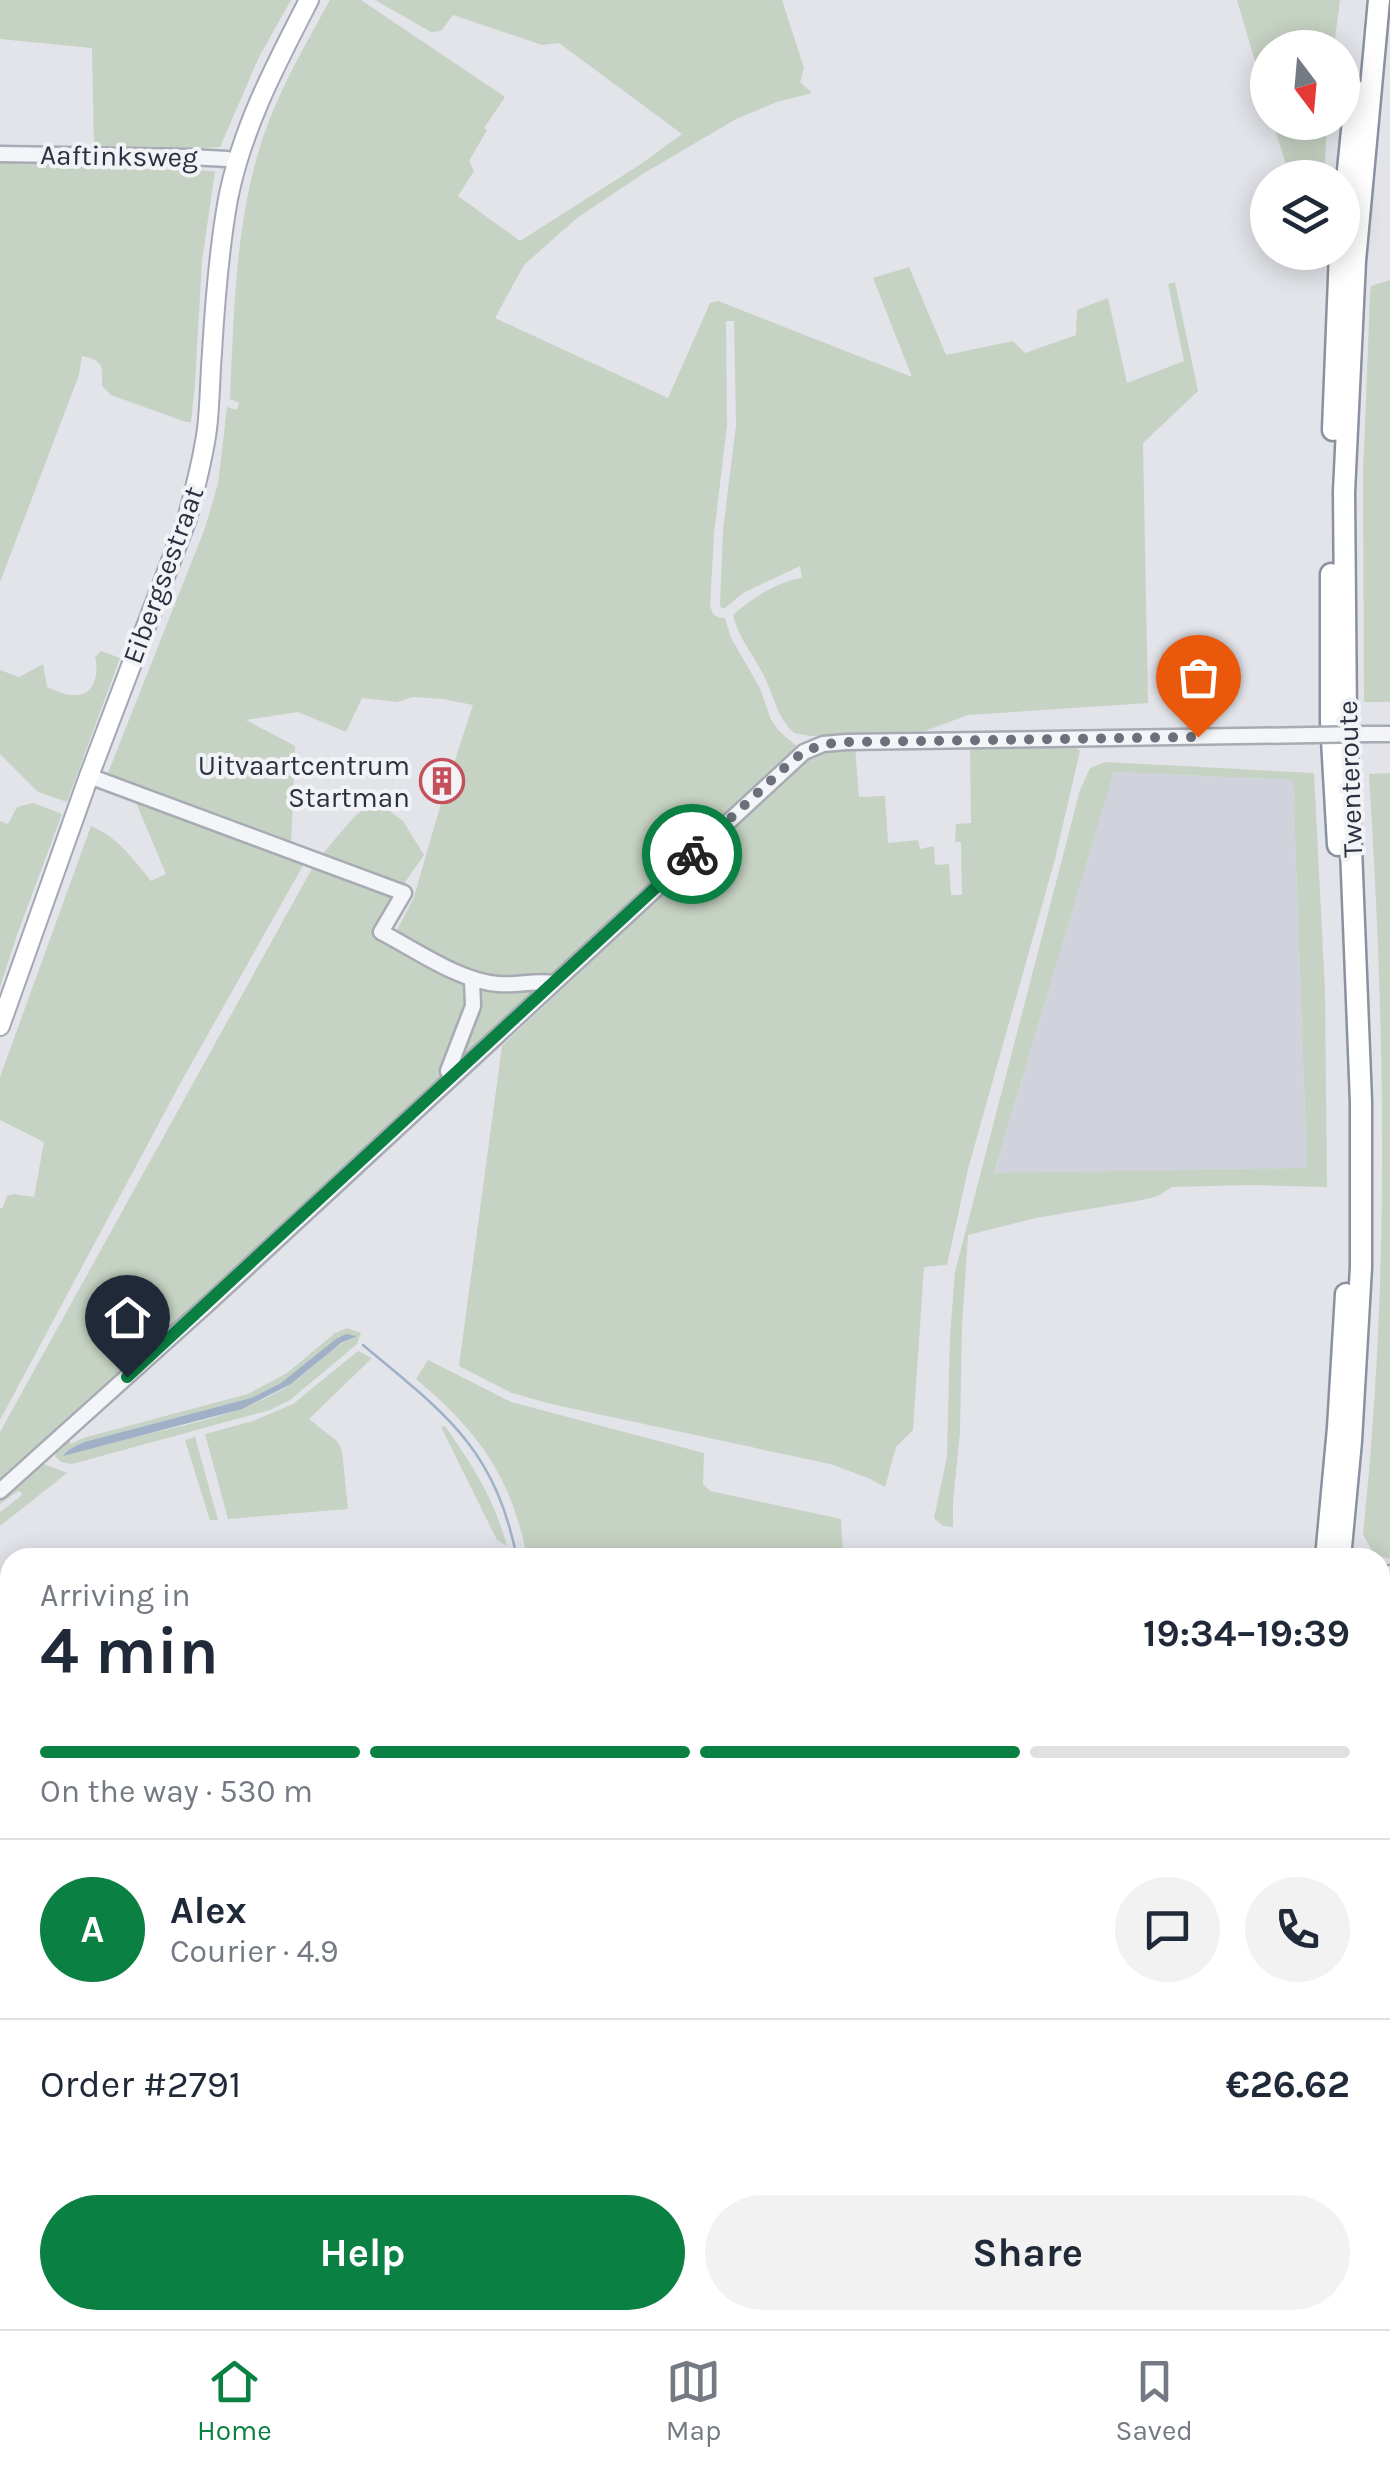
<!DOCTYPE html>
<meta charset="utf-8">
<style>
:root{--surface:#fff;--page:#f2f2f3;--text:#1f2937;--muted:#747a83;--line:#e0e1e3;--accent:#0b8043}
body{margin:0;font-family:Karla,sans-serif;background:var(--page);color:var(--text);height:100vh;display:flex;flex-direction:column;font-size:38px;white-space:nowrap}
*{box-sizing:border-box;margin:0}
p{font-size:32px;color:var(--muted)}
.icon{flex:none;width:55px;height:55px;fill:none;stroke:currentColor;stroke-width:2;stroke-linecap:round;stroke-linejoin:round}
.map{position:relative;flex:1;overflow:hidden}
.sheet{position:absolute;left:0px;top:1548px;width:1390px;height:782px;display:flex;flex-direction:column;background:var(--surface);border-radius:30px 30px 0 0;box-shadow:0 5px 25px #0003}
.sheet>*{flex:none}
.needle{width:65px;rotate:164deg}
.tools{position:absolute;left:1250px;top:30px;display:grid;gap:20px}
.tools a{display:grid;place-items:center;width:110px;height:110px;border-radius:50%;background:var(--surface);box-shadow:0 5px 25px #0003;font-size:50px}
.pin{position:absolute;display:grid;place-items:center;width:85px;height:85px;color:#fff;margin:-102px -42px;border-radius:50% 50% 50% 0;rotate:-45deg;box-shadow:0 0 10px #0007}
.pin .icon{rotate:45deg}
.courier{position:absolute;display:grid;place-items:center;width:100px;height:100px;margin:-50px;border:8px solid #0b8043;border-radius:50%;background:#fff;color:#222;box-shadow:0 2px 12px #0007}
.headline em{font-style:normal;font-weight:700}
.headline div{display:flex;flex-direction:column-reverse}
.headline{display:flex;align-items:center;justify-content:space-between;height:170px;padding:0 40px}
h1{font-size:65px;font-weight:700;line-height:75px}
.bar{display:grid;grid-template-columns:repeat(4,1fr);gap:15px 10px;align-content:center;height:120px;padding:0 40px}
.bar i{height:12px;border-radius:8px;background:var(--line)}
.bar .on{background:var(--accent)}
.bar p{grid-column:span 4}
.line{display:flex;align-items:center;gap:25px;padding:0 40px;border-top:2px solid var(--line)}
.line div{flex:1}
.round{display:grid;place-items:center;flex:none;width:105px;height:105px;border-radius:52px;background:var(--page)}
.button{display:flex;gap:20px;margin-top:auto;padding:20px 40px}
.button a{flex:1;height:115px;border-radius:60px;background:var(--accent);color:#fff;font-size:40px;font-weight:700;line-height:115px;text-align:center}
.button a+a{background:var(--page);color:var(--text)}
.tab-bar{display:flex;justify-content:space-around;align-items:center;height:140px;border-top:2px solid var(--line);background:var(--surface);font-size:28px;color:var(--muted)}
.tab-bar a{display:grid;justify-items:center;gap:5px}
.tab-bar .on{color:var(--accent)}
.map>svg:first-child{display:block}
.built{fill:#d0d3db}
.green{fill:#c6d2c3;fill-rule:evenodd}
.water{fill:#9fb0c7}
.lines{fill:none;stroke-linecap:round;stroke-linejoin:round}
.stream{stroke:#9fb0c7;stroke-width:2.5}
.minor-casing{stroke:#a7abb3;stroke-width:19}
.major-casing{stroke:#a2a8b4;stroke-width:22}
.highway-casing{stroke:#8a919f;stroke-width:25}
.minor{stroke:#f4f5f8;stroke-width:14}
.major{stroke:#fff;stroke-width:18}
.highway{stroke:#fff;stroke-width:20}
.minor-bridge-casing{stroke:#a7abb3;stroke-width:19;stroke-linecap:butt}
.minor-bridge{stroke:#f4f5f8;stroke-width:14}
.done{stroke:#6b707b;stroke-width:10;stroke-dasharray:0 18}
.route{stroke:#0b8043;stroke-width:12}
.labels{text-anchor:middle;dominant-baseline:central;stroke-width:8;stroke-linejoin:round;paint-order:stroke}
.street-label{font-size:28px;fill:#2b3140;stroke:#f1f3f7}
.poi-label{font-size:28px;fill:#2b3140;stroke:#f1f3f7;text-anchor:end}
</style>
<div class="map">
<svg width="1390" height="2329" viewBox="0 0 1390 2329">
<rect width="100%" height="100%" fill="#e2e4e9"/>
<!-- built -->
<path class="built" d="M1114,772L1293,780L1307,1168L994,1174Z"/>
<!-- green -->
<path class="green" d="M0,0H291L259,57L220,147L185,149L94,148L92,48L0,39Z
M330,0H361L505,97L484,128L487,130L469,161L474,171L458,196L520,241L641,164L682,134L559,43L542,45L453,15L441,31L431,32L375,0H782L804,68L800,82L812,93L777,102L736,119L641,175L577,218L524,265L495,318L668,398L710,303L718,301L912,377L873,278L909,267L946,355L1013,341L1025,353L1076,335L1077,310L1108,298L1127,383L1184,361L1168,284L1175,282L1198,391L1143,443L1148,703L968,715L925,731L811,736L794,733C776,716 774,695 763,674C753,654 738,637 733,615C752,598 777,582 802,578L800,566L743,593L725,608H721L720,604L723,531L736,425L734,321H726L727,425L714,534L710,606C713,615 715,618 725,618L731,638L760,688L771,720L780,732L799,748L553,976L499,981L476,977L395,934L414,897L442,800L473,705L443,699L413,697L397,702L362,698L346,732L298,712L246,720L295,746L291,848L106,778L205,528L218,484L227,407L237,410L239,403L230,399C234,314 235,228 260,147C276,95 304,47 330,0Z
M1237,0H1340L1334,47L1268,48L1267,102Z
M1273,123H1327L1324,177H1290Z
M0,158L76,162L81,167L215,171L202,261L195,384L191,422H186L111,395L102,386C102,367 105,361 82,356L79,375L0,582Z
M1390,280V702H1364L1363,474L1370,295L1371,286Z
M101,651L120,658L67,802L38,792L0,754V670L19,677L43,664L47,687C55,690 64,695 73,695C95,697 99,674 95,657Z
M970,745H1074L1080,751L1055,859L968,1169L947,1265L924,1267L913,1430L896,1447L885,1487L868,1478L830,1464L551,1404L512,1393L459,1366L502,1046L817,749L855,746L859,797L885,796L888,843L918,840L920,849L934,846L935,865L949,864L951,895H962L961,842H955L956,824L971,823Z
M1105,762L1314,773L1325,991L1327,1187L1252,1185L1172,1187L1158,1196L1142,1200L1036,1218L968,1235L962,1327L960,1433L953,1501V1527L943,1526L934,1518L947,1457L950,1336L955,1272L1080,790L1090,768ZM1114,772L1293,780L1307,1168L994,1173Z
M1390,773V1559L1374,1555L1363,1534C1390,1279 1385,1029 1369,774Z
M134,798L305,862L181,1082L0,1420V1209L3,1207L7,1196L14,1194L34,1197L44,1142L0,1120V1077L91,826C118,837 134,860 151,881L166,874Z
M375,800L403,821L424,855L401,888L319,858L354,817Z
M33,803L62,814L17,935L0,987V821L8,824L17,807Z
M314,865L398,896L378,933L466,980L469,992L448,1075L277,1229L253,1255L33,1453L0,1480V1432Z
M477,982L491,990L542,986L458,1066Z
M347,1328L361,1333L357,1344L290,1400L270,1410L72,1464L61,1462L55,1456L56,1450L69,1439L71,1444L83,1438L248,1394L287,1373L335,1333ZM353,1334L352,1338C325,1351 305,1378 278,1392C235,1415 186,1425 139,1436C114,1442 89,1450 64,1452L84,1442L251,1398L281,1383Z
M358,1351L372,1358L309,1419L337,1441L342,1451L348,1509L228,1519L205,1434L253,1421L293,1404Z
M428,1360L511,1402L704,1453L703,1484L710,1491L841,1519L843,1557H527C511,1476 479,1432 416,1379Z
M445,1426C475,1470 492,1494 507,1546L497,1540L441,1427Z
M195,1437L218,1520H210L207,1511L185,1440Z
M44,1464L67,1473L0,1526V1512L21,1496L22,1493L18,1491L0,1504V1496L38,1465Z
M0,1600L10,1601V2320H228L242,2329H0Z
M293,2320H406L414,2329H285Z"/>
<!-- water -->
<path class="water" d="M346,1334L357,1336L341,1343L291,1384L242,1409L63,1456L68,1450L84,1442L251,1398L281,1383L336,1339Z"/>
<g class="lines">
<!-- stream -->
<path class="stream" d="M363,1345C445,1414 494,1446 517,1558
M1380,1812L1390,1810
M626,2320L635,2329"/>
<defs>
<path id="minor" d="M0,154L190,157L227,159L237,162
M1368,734H1390
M89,776L404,893L381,932C416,950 459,981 498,984C516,986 535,980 554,983
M452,1078L448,1071L473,1006L472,980
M0,1491L209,1303L804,752L823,744L846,742L1312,735
M1380,1577L1390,1573
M1220,2329L1222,2320"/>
<path id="major" d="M0,1026L89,776L187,519C195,489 203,460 207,429C210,404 210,377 212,352C215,301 219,249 228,199C242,128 276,64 309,0"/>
<path id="highway" d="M1342,229L1356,91
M1333,430L1340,252
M1331,574V722L1338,845
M1326,1558L1338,1428L1346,1294
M1340,1558L1351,1441L1361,1267V1102L1346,721L1344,492L1355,261L1379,0
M1178,2329L1180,2320"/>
</defs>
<!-- minor casing -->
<use href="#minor" class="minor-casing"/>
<!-- major casing -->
<use href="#major" class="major-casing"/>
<!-- highway casing -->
<use href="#highway" class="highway-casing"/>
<!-- minor -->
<use href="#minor" class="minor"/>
<!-- major -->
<use href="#major" class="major"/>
<!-- highway -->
<use href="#highway" class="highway"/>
<defs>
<path id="minor-bridge" d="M1312,735L1368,734"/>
</defs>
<!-- minor-bridge casing -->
<use href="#minor-bridge" class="minor-bridge-casing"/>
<!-- minor-bridge -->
<use href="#minor-bridge" class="minor-bridge"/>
</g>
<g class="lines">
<!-- done -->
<path class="done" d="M692,854L794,759C811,747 825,743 846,742L1198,737"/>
<!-- route -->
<path class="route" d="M127,1377L692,854"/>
</g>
<!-- icons -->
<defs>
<symbol id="building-ring" viewBox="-11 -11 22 22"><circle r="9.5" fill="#f1f3f7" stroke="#c5505a" stroke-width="1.5"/><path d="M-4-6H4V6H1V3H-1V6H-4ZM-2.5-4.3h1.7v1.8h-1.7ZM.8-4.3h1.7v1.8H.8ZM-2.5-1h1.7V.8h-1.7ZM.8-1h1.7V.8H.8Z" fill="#c5505a"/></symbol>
</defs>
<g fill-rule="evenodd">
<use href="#building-ring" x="417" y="756" width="50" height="50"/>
</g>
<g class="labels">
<!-- street labels -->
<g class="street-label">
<text transform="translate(119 156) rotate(1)">Aaftinksweg</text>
<text transform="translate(163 575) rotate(-70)">Eibergsestraat</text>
<text transform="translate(1350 779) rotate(-92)">Twenteroute</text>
</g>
<!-- poi labels -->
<g class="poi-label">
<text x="410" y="765">Uitvaartcentrum<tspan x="410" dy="32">Startman</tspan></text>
</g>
</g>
</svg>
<div class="tools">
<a><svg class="needle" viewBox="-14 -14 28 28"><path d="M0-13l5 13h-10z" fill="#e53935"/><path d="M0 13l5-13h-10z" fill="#747a83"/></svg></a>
<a><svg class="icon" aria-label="layers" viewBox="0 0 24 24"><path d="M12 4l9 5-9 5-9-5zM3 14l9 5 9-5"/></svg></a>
</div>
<div class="pin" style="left:1198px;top:737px;background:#ea580c"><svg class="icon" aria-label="bag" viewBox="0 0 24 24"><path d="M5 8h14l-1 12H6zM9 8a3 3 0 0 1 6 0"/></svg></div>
<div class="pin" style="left:127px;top:1377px;background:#1f2937"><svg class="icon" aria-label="home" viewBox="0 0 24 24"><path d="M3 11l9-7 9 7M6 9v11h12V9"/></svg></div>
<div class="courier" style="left:692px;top:854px"><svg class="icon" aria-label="bike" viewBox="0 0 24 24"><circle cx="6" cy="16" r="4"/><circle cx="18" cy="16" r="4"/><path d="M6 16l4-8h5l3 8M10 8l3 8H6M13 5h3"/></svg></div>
<section class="sheet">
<div class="headline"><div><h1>4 min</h1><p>Arriving in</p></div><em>19:34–19:39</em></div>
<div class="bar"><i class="on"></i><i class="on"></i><i class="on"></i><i></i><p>On the way · 530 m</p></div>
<div class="line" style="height:180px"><b class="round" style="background:var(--accent);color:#fff">A</b><div><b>Alex</b><p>Courier · 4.9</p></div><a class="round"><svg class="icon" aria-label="chat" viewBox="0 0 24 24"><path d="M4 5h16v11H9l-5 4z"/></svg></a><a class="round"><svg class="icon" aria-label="phone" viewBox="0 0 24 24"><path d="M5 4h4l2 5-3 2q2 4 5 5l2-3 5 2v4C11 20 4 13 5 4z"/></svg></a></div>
<div class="line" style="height:130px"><div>Order #2791</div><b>€26.62</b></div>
<div class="button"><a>Help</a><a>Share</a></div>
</section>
</div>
<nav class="tab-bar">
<a class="on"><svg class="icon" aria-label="home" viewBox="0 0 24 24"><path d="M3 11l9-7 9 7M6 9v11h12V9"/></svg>Home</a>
<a><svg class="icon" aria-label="map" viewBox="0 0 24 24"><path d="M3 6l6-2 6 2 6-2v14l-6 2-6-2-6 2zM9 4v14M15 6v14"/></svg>Map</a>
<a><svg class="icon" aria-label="saved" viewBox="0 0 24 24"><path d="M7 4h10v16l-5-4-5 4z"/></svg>Saved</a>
</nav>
